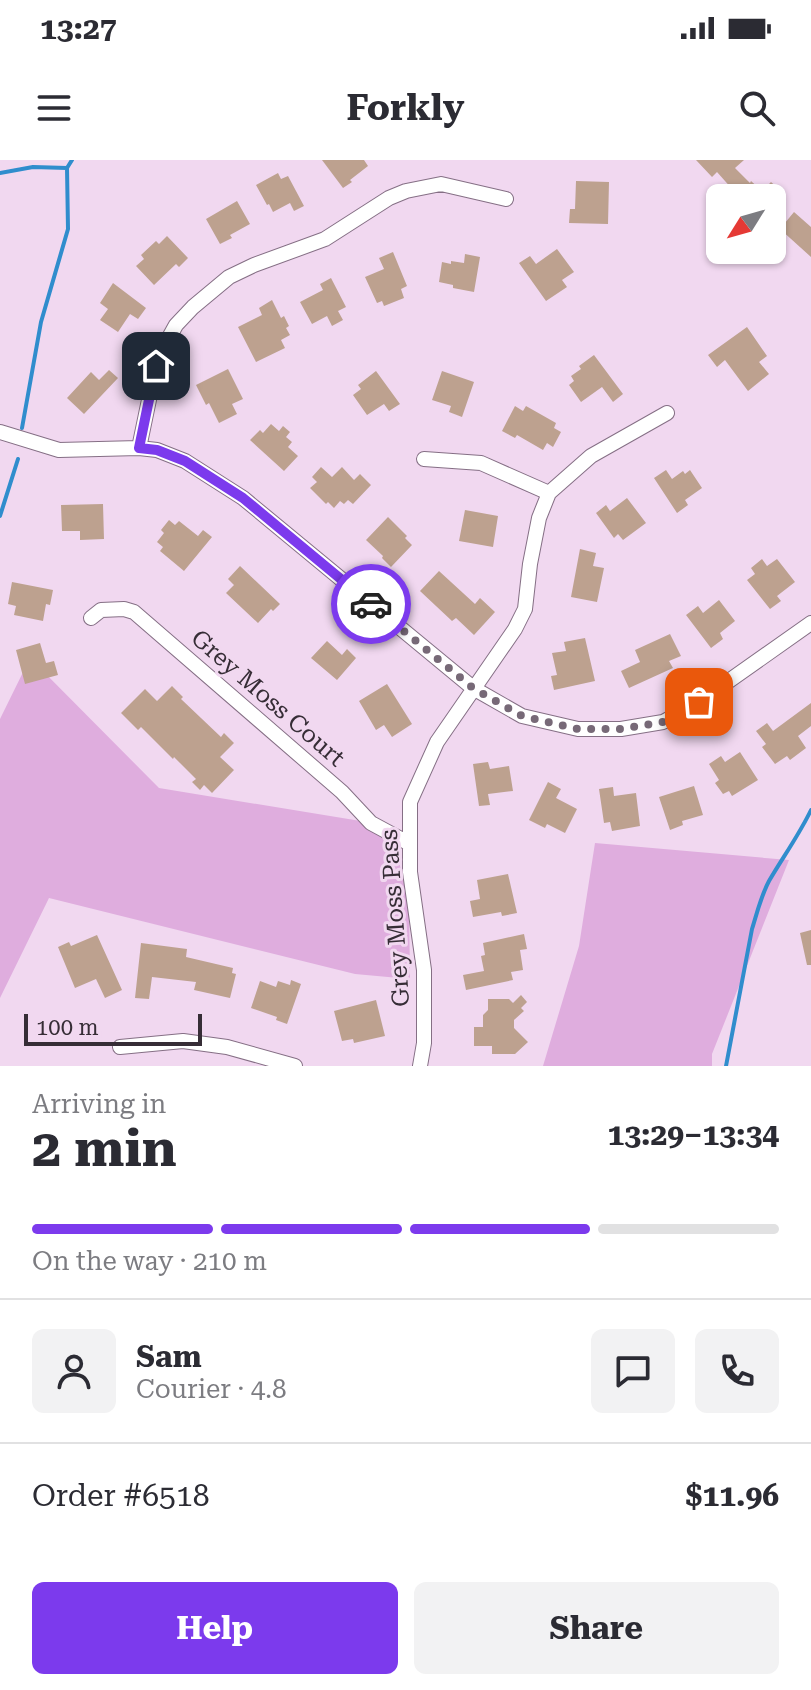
<!DOCTYPE html>
<meta charset="utf-8">
<style>
:root{--surface:#fff;--page:#f2f2f3;--text:#2b2b33;--muted:#7c7c81;--line:#e1e1e2;--accent:#7c3aed}
body{margin:0;font-family:"Roboto Serif",serif;background:var(--page);color:var(--text);height:100vh;display:flex;flex-direction:column;font-size:30px;white-space:nowrap}
*{box-sizing:border-box;margin:0}
p{font-size:26px;color:var(--muted)}
.icon{flex:none;width:44px;height:44px;fill:none;stroke:currentColor;stroke-width:2;stroke-linecap:round;stroke-linejoin:round}
.map{position:relative;height:906px;overflow:hidden}
.side{display:flex;flex-direction:column;background:var(--surface);flex:1}
.side>*{flex:none}
.needle{width:52px;rotate:233deg}
.controls{position:absolute;left:706px;top:24px;display:grid;gap:16px}
.controls a{display:grid;place-items:center;width:80px;height:80px;border-radius:12px;background:var(--surface);box-shadow:0 2px 6px #0004;font-size:40px}
.scale{position:absolute;left:24px;bottom:20px;width:178px;box-sizing:border-box;padding-left:8px;border:4px solid #362d36;border-top:0;font-size:22px;line-height:28px;white-space:nowrap;color:#362d36;-webkit-text-stroke:6px #f1d8f0;paint-order:stroke}
.pin{position:absolute;display:grid;place-items:center;width:68px;height:68px;color:#fff;margin:-34px;border-radius:16px;box-shadow:0 4px 12px #0006}
.courier{position:absolute;display:grid;place-items:center;width:80px;height:80px;margin:-40px;border:6px solid #7c3aed;border-radius:50%;background:#fff;color:#222;box-shadow:0 2px 10px #0007}
.headline em{font-style:normal;font-weight:700}
.headline div{display:flex;flex-direction:column-reverse}
.headline{display:flex;align-items:center;justify-content:space-between;height:136px;padding:0 32px}
h1{font-size:52px;font-weight:700;line-height:60px}
.bar{display:grid;grid-template-columns:repeat(4,1fr);gap:12px 8px;align-content:center;height:96px;padding:0 32px}
.bar i{height:10px;border-radius:6px;background:var(--line)}
.bar .current{background:var(--accent)}
.bar p{grid-column:span 4}
.line{display:flex;align-items:center;gap:20px;padding:0 32px;border-top:2px solid var(--line)}
.line div{flex:1}
.round{display:grid;place-items:center;flex:none;width:84px;height:84px;border-radius:12px;background:var(--page)}
.button{display:flex;gap:16px;margin-top:auto;padding:16px 32px}
.button a{flex:1;height:92px;border-radius:12px;background:var(--accent);color:#fff;font-size:32px;font-weight:700;line-height:92px;text-align:center}
.button a+a{background:var(--page);color:var(--text)}
.status{display:flex;justify-content:space-between;align-items:center;height:56px;padding:0 40px;background:var(--surface);direction:ltr}
.status svg{height:22px;fill:currentColor}
header{display:flex;justify-content:space-between;align-items:center;height:104px;padding:0 32px;background:var(--surface);font-size:36px;font-weight:700}
.map>svg:first-child{display:block}
.green{fill:#dfadde}
.lines{fill:none;stroke-linecap:round;stroke-linejoin:round}
.stream{stroke:#308dcd;stroke-width:4}
.building{fill:#bda18f}
.minor-casing{stroke:#856f85;stroke-width:16}
.minor{stroke:#fff;stroke-width:14}
.done{stroke:#776977;stroke-width:8;stroke-dasharray:0 14.4}
.route{stroke:#7c3aed;stroke-width:10}
.labels{text-anchor:middle;dominant-baseline:central;stroke-width:6;stroke-linejoin:round;paint-order:stroke}
.street-label{font-size:24px;fill:#362d36;stroke:#f1d8f0}
</style>
<div class="status"><b>13:27</b><svg viewBox="0 0 49 12"><path d="M0 12V9h3v3zM5 12V6h3v6zM10 12V3h3v9zM15 12V0h3v12zM26 1h20v11H26zM47 4h2v5h-2z"/></svg></div>
<header><svg class="icon" aria-label="menu" viewBox="0 0 24 24"><path d="M4 6h16M4 12h16M4 18h16"/></svg>Forkly<svg class="icon" aria-label="search" viewBox="0 0 24 24"><circle cx="10" cy="10" r="6"/><path d="M15 15l6 6"/></svg></header>
<div class="map">
<svg width="811" height="906" viewBox="0 0 811 906">
<rect width="100%" height="100%" fill="#f1d8f0"/>
<!-- green -->
<path class="green" d="M30,498L159,628L391,666L409,746L410,819L355,814L49,738L0,838V559Z
M595,683L789,700L712,894V906H543L579,786Z"/>
<g class="lines">
<!-- stream -->
<path class="stream" d="M67,8L72,0
M0,13L33,7L67,8
M22,268L41,162L68,69L67,8
M0,356L18,299
M726,906L752,769C757,753 761,736 769,721C783,697 799,675 811,650"/>
</g>
<!-- building -->
<path class="building" d="M322,0H364L368,6L350,20L352,22L343,28Z
M696,0H744L735,8L750,23L751,21L762,31L771,22L782,32L777,38H726L733,30L717,12L712,17Z
M278,13L281,19L288,16L304,46L294,51L290,43L273,52L269,44L267,45L256,25Z
M576,21L609,22L608,64L569,63L570,49H575Z
M237,41L250,64L230,75L232,78L220,84L206,59Z
M794,52L811,67V97L780,69Z
M167,76L188,98L179,107L176,104L154,125L136,106L144,99L141,95L156,81L159,84Z
M557,89L574,112L562,120L567,127L546,141L519,103L530,96L536,104Z
M393,92L407,126L401,129L404,138L384,146L382,141L377,143L365,117L384,109L379,98Z
M465,94L480,97L474,132L453,128V125L439,122L442,102L451,104V101L464,103Z
M331,118L346,147L338,151L343,160L332,166L327,156L312,164L300,142L323,130L320,124Z
M113,123L146,148L138,159L130,154L118,172L100,160L108,149L100,143Z
M272,140L281,158L284,156L289,166L286,168L290,175L281,180L285,188L256,202L238,167L262,155L259,148Z
M747,167L767,196L759,202L769,214L748,231L725,200L717,207L708,195Z
M594,195L623,234L613,242L602,227L581,242L569,225L574,221L571,216L581,209L579,206Z
M228,209L243,239L232,244L237,254L219,263L209,243L206,245L196,225Z
M109,210L118,218L84,254L67,238L91,212L99,220Z
M376,211L400,244L389,251L384,244L367,255L353,235L361,229L358,225Z
M442,211L474,222L462,257L449,252L451,246L432,240Z
M515,246L523,251L526,246L556,263L554,268L561,272L553,287L547,283L543,290L517,275L515,278L502,271Z
M271,264L279,271L283,266L290,272L286,277L292,282L288,287L298,296L284,311L250,280L260,270L263,273Z
M321,307L332,317L342,307L354,320L360,314L371,325L353,344L348,340L344,344L340,341L334,348L328,342L326,344L310,328L317,322L312,317Z
M666,310L672,319L683,311L685,314L690,310L702,328L685,340L688,345L677,353L654,318Z
M627,338L646,363L623,380L618,374L614,378L596,353L606,345L610,351Z
M103,344L104,379L80,380V371H62L61,345Z
M465,350L498,356L493,387L459,381Z
M388,357L407,376L405,378L412,385L391,407L382,398L383,396L366,380Z
M169,360L175,365L179,361L198,376L203,370L212,377L184,411L160,391L163,387L157,382L164,373L161,370Z
M580,389L596,393L593,406L604,408L597,442L571,437Z
M762,399L767,406L777,399L795,422L777,436L781,441L770,449L747,420L755,414L751,408Z
M240,406L280,444L273,451L271,449L258,463L226,433L234,425L228,419Z
M439,411L475,444L480,438L495,452L474,475L456,458L452,461L420,431Z
M12,422L53,430L50,445L46,444L43,461L14,455L16,446L8,444Z
M719,440L735,461L720,473L723,479L711,488L686,455L698,446L703,453Z
M670,474L681,496L669,501L673,508L629,528L621,511L640,502L635,490Z
M585,478L595,521L554,530L551,516L557,515L552,493L566,491L564,482Z
M327,481L342,495L347,489L356,498L337,520L311,498Z
M40,483L46,503L54,501L58,515L25,524L16,490Z
M387,524L412,564L392,577L384,565L376,570L359,541Z
M172,526L183,537L181,539L221,577L224,573L234,583L220,597L234,610L212,633L204,625L200,630L192,622L196,619L174,597L173,599L141,567L138,570L121,553L145,529L157,541Z
M811,543V566L798,576L806,588L790,600L787,596L775,604L762,587L766,584L756,571L767,563L773,571Z
M740,592L758,620L732,636L729,631L723,634L715,623L719,620L709,604L721,596L725,602Z
M488,602L490,609L509,606L513,631L488,634L490,645L479,646L473,604Z
M548,622L561,629L556,638L577,649L565,673L547,664L545,668L529,660Z
M694,626L703,655L682,661L683,665L670,670L659,637Z
M613,627L614,636L636,633L640,666L612,671L610,662L604,663L599,629Z
M508,714L517,753L502,756L501,752L473,757L470,741L480,739L477,720Z
M811,770V805H807L800,773Z
M524,774L527,789L520,790L523,810L511,812L513,820L466,830L463,815L484,811L481,796L485,795L483,783Z
M97,775L122,830L105,838L96,819L75,828L58,787L69,782L71,786Z
M141,783L187,789L186,797L233,808L232,813L236,814L230,838L194,830L196,822L152,817L149,839L135,838Z
M291,820L301,824L287,864L276,860L277,857L251,848L260,821L276,827L278,821L290,825Z
M521,835L527,842L521,848L524,851L514,860V868L528,882L515,894H492V886H474V867H483V855L488,850V839H509L513,843Z
M376,840L385,876L354,883L353,879L342,881L334,851Z"/>
<g class="lines">
<defs>
<path id="minor" d="M0,272L59,290L139,288L157,290L185,301L243,338L473,528L522,556L578,569H621L663,562L699,542L811,463
M139,288L156,206L166,183L176,165L193,147L229,117L254,105L325,79L389,38L406,31L441,24L506,39
M424,299L481,303L549,333
M91,458L101,450L124,449L134,452L342,632L371,663L410,684
M120,887L183,881L227,887L295,906
M420,906L424,883V810L410,712V642L437,582L515,469L525,449L530,404L539,358L549,333L591,296L667,253"/>
</defs>
<!-- minor casing -->
<use href="#minor" class="minor-casing"/>
<!-- minor -->
<use href="#minor" class="minor"/>
</g>
<g class="lines">
<!-- done -->
<path class="done" d="M371,444L473,528L522,556L578,569H621L663,562L699,542"/>
<!-- route -->
<path class="route" d="M156,206L139,288L157,290L185,301L243,338L371,444"/>
</g>
<g class="labels">
<!-- street labels -->
<g class="street-label">
<text transform="translate(268 538) rotate(41)">Grey Moss Court</text>
<text transform="translate(395 758) rotate(-94)">Grey Moss Pass</text>
</g>
</g>
</svg>
<div class="controls">
<a><svg class="needle" viewBox="-14 -14 28 28"><path d="M0-13l5 13h-10z" fill="#e53935"/><path d="M0 13l5-13h-10z" fill="#7c7c81"/></svg></a>
</div>
<div class="scale">100 m</div>
<div class="pin" style="left:699px;top:542px;background:#ea580c"><svg class="icon" aria-label="bag" viewBox="0 0 24 24"><path d="M5 8h14l-1 12H6zM9 8a3 3 0 0 1 6 0"/></svg></div>
<div class="pin" style="left:156px;top:206px;background:#1f2937"><svg class="icon" aria-label="home" viewBox="0 0 24 24"><path d="M3 11l9-7 9 7M6 9v11h12V9"/></svg></div>
<div class="courier" style="left:371px;top:444px"><svg class="icon" aria-label="car" viewBox="0 0 24 24"><path d="M5 17H2v-5l4-1 3-4h7l3 4 3 1v5h-3M9 17h6M6 11h13"/><circle cx="7" cy="17" r="2"/><circle cx="17" cy="17" r="2"/></svg></div>
</div>
<section class="side">
<div class="headline"><div><h1>2 min</h1><p>Arriving in</p></div><em>13:29–13:34</em></div>
<div class="bar"><i class="current"></i><i class="current"></i><i class="current"></i><i></i><p>On the way · 210 m</p></div>
<div class="line" style="height:144px"><a class="round"><svg class="icon" aria-label="person" viewBox="0 0 24 24"><circle cx="12" cy="8" r="4"/><path d="M4 21q1-7 8-7t8 7"/></svg></a><div><b>Sam</b><p>Courier · 4.8</p></div><a class="round"><svg class="icon" aria-label="chat" viewBox="0 0 24 24"><path d="M4 5h16v11H9l-5 4z"/></svg></a><a class="round"><svg class="icon" aria-label="phone" viewBox="0 0 24 24"><path d="M5 4h4l2 5-3 2q2 4 5 5l2-3 5 2v4C11 20 4 13 5 4z"/></svg></a></div>
<div class="line" style="height:104px"><div>Order #6518</div><b>$11.96</b></div>
<div class="button"><a>Help</a><a>Share</a></div>
</section>
